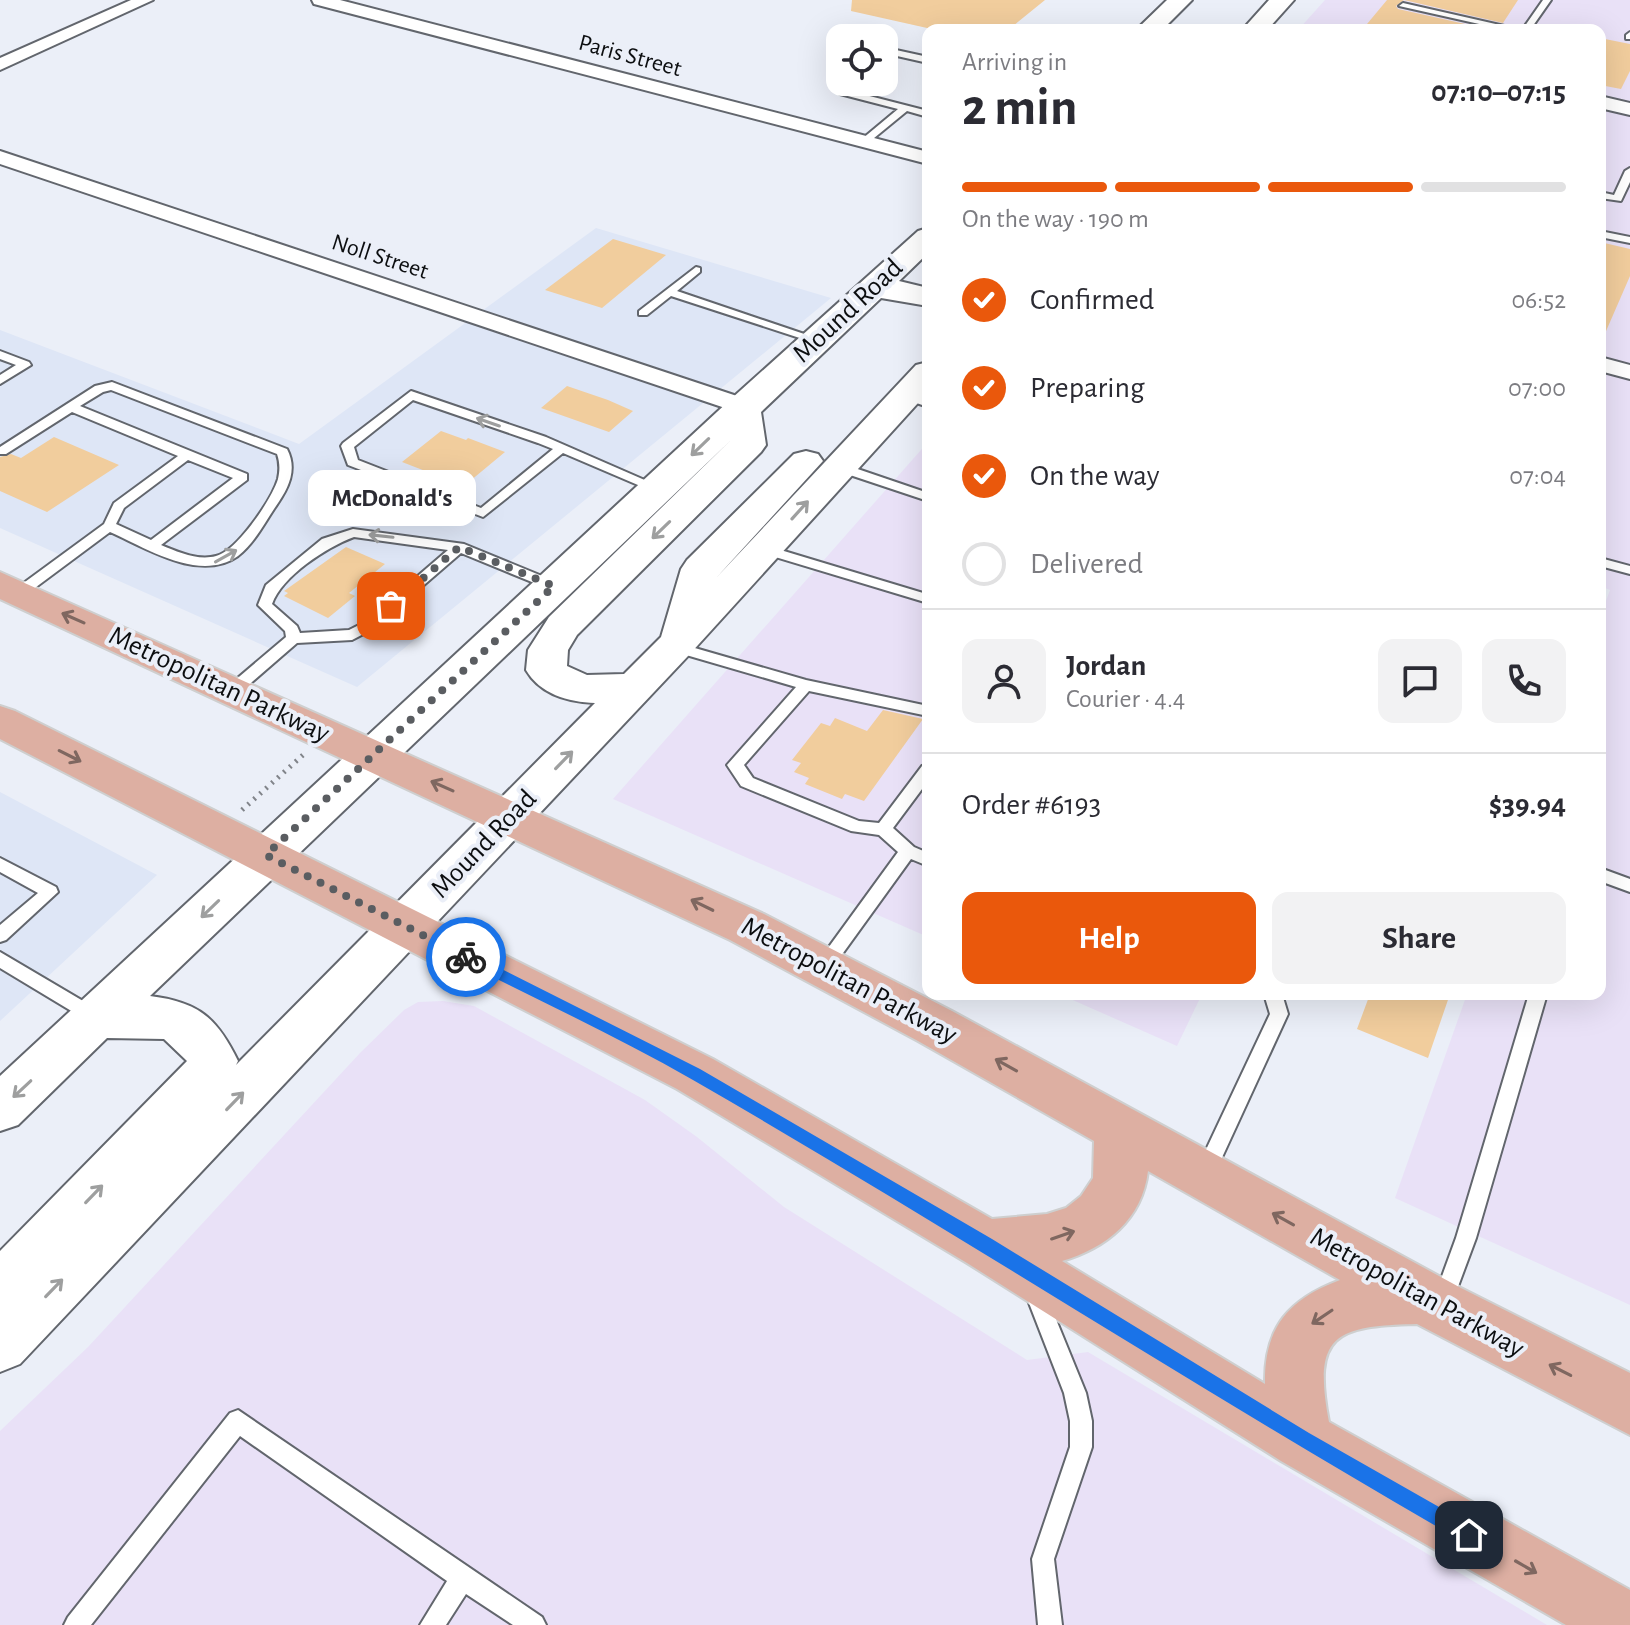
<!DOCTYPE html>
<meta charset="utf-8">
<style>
:root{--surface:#fff;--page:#f2f2f3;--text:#2b2b33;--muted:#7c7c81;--line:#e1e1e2;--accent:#ea580c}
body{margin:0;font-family:"Alegreya Sans",sans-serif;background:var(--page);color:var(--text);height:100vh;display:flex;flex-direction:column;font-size:30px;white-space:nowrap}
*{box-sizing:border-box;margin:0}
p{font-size:26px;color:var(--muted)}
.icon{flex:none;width:44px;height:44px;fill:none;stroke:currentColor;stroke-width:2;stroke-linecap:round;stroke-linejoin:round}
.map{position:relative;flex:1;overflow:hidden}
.sheet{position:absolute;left:922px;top:24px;width:684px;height:976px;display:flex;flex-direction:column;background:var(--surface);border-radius:16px;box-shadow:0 8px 32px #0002}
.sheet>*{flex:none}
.fabs{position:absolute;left:826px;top:24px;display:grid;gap:16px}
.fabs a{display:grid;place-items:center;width:72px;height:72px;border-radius:16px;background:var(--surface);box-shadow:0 8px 32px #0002;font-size:40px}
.pin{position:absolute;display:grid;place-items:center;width:68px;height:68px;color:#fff;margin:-34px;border-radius:16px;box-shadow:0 4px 12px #0006}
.courier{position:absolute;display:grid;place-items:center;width:80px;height:80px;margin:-40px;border:6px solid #1a73e8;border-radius:50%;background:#fff;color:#222;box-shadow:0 2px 10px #0007}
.bubble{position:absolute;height:56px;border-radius:16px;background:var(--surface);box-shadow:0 8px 32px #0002;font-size:26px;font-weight:700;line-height:56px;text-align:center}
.headline em{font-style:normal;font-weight:700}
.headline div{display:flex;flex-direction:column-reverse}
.headline{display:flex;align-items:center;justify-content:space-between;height:136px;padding:0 40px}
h1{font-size:52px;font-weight:700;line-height:60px}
.bar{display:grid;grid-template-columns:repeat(4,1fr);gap:12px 8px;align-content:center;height:96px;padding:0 40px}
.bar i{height:10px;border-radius:6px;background:var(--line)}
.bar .active{background:var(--accent)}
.bar p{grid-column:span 4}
.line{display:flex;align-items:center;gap:20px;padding:0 40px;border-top:2px solid var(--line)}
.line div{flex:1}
.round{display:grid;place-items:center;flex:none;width:84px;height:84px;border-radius:16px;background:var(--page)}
ol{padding:0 40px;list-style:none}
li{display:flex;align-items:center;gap:24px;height:88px}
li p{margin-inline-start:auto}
li .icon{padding:8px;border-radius:50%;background:var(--accent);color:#fff;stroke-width:4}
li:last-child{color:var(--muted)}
li i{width:44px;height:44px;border:4px solid var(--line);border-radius:50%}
.primary-button{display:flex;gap:16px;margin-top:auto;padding:16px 40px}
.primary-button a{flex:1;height:92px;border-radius:16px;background:var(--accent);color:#fff;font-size:32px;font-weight:700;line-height:92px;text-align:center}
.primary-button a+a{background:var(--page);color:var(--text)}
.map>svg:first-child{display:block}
.built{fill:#dee6f6}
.industrial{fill:#e9e1f7}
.building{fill:#f1cd9d}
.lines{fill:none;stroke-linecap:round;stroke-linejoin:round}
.lane-casing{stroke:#62666d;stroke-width:4}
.street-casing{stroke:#62666d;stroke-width:4}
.secondary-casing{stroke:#62666d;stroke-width:4}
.primary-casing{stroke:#cecfcf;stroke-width:4}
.path{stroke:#81848a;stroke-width:5;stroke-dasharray:2 6;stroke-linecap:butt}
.lane{fill:#fff;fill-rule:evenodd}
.street{fill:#fff;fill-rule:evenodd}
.secondary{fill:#fff;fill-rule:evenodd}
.primary{fill:#ddafa2;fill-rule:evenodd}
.oneway{stroke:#9e9f9f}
.oneway2{stroke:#7f6760}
.route{fill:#1a73e8}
.done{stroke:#5a5d61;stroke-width:8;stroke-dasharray:0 14.4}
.labels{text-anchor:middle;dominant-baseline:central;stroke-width:8;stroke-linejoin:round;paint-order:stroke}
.far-street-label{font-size:24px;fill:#0c0e10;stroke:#ebeff8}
.street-label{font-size:28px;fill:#0c0e10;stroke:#ebeff8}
</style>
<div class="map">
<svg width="1630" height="1625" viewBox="0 0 1630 1625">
<rect width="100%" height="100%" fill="#ebeff8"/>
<!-- built -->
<path class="built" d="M596,228L831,298L357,687L0,528V330L299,444Z
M0,792L157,875L0,1021Z"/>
<!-- industrial -->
<path class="industrial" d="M1325,0H1630V1305L1395,1198L1467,994H1600V617L1610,590L1600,586V30H1298Z
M928,442V937L613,799Z
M1059,994H1202L1177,1046Z
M443,1001L474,1006L645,1100L697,1137L784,1207L1027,1360L1088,1352L1547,1625H0V1431L88,1347L360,1053L404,1010L418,1002Z"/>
<!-- building -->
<path class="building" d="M852,0H1045L1008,30H936L851,11Z
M1387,0H1518L1503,23L1404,0L1396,6L1398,9L1492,30H1362Z
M1600,38L1630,44V71L1621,89L1600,85Z
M613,239L666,255L602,308L545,290Z
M1600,242L1630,249V276L1600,345Z
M567,386L608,400L633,411L609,432L541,408Z
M441,431L466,440L468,438L505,452L464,486L402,462Z
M54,437L119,465L47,512L0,491V457L11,454L21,458Z
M346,547L385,564L349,593L355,596L328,618L284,596L288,593L284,591Z
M883,710L923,719L864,801L845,794L842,799L805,784L809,778L794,772L801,763L792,760L821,723L830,726L835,718L867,731Z
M1370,994H1450L1428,1058L1357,1029Z"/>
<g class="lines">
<defs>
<path id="lane" d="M1543,0H1551L1530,30H1506L1399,6L1403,3L1522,30Z
M1630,32V39H1626V35Z
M896,50L928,57V63L897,56L884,64V57Z
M850,82H861L850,91L928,111V117L907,111L868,143H862V139L898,109L840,94V90Z
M1630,168V182L1621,201L1600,198V192L1614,195L1625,171Z
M1600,231L1630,237V243L1600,237Z
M696,267L700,268V272L677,291L822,340L812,342L671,296L647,315H639V311Z
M0,351L29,362L31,365L0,384V375L16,365L0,359Z
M112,382L287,449C298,470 288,489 276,506C265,522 254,544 238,556C200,583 146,548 110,532L24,596H14L12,593L14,590L104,524L114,503L178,456L72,412L6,454H0V447L95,386ZM111,390L277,454C280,463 280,470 278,479C272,499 237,551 216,556C198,561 178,552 161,545L247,480V474L80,406L103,392ZM188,460L233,478L151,540L116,524L124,508Z
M411,391L546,437L663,488L662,491H652L563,453L483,517L348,465L341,446L343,443ZM413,400L538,443L553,449L481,508L358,460L354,447Z
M906,391L928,399V407L902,398L900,395Z
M840,463L928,493V501L835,470V464Z
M353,529L464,544L559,583L561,586L554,590L549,589L461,553L373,629L352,640L297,643L237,695H227L225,691L227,687L286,637L285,631L258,605L266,585L322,539ZM354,537L448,550L363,623L349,630L300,633L297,626L272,604C282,576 327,547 354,537Z
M764,545L923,593L928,591V603L759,552V546Z
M1600,558L1630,566V574L1600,566Z
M674,642L806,680L928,706V716L809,691L744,765L753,778L859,821L879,823L922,766L928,764V781L893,828L914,847L928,853V866L911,859L830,971L824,973L818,971L815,966L898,852L879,835L851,831L741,786L727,765L796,687L669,650L667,647Z
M0,858L56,887L58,892L6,940L0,942V925L38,893L0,872Z
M1600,868L1630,879V892L1600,881Z
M0,952L100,1011L103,1016L100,1021L94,1023L88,1021L0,968Z
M1264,994H1282L1288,1014L1213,1177L1206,1180L1199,1177L1196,1171L1270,1014Z
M1529,994H1547L1476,1238L1450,1308L1443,1311L1436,1308L1433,1301L1456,1238Z
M1034,1280L1041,1283L1044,1290L1086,1393L1092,1421V1447L1054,1559L1062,1625H1038L1032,1559L1070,1447V1421L1064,1393L1024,1290L1027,1283Z
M238,1410L542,1617L546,1625H513L466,1594L446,1625H420L447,1581L240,1436L91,1625H64L68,1617L230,1413Z"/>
<path id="street" d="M131,0H153L0,70V58Z
M312,0H340L928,152V164L314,4Z
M1600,96L1630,103V115L1600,108Z
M0,151L752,401L755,406L752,411H734L0,164Z
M1600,357L1630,365V379L1600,371Z"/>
<path id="secondary" d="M1167,0H1192L1162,30H1136Z
M1269,0H1294L1267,30H1242Z
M928,228V253L899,281L928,288V306L881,298L761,412L766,445L761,452L577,635L568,650L567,666L587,675L624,674L661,637L681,569L687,560L794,454L806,451L818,454L823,461L716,578L916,365L928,362V392L688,656L20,1364L0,1372V1251L187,1061L164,1039L107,1038L18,1125L0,1131V1076L731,399L918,231ZM731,440L549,617L528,650L526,670C540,694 568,702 595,703L236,1065L238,1061C217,1018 199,1002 150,996Z"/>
<path id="primary" d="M0,572L764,914L952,1011L1461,1288L1630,1373V1435L1417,1324C1336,1326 1312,1334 1329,1422L1630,1590V1625H1566L1281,1461L967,1263L677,1089L0,739V706L15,711L713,1059L992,1219L1047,1214L1066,1208L1081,1196L1093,1178L1094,1141L918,1041L730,940L0,599ZM1148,1171L1340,1280C1289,1299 1264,1327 1265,1384L1062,1261C1106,1248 1142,1220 1148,1171Z"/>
</defs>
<!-- lane casing -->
<use href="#lane" class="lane-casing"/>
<!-- street casing -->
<use href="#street" class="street-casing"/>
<!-- secondary casing -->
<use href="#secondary" class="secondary-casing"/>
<!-- primary casing -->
<use href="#primary" class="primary-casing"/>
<!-- path -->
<path class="path" d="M242,810L303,755"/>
<!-- lane -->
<use href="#lane" class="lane"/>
<!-- street -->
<use href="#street" class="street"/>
<!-- secondary -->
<use href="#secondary" class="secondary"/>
<!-- primary -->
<use href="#primary" class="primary"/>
</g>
<!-- one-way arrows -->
<defs><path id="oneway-shaft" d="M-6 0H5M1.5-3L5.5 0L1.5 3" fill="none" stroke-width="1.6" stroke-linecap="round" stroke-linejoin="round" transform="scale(2)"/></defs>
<g class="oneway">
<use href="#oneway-shaft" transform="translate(488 422) rotate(-161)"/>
<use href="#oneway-shaft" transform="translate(700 447) rotate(136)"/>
<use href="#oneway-shaft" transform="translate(800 510) rotate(-48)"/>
<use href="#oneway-shaft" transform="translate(661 530) rotate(136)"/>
<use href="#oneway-shaft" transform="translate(381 536) rotate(-174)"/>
<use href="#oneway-shaft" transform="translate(226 556) rotate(-29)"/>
<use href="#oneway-shaft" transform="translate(564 760) rotate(-46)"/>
<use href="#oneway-shaft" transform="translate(210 909) rotate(136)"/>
<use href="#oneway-shaft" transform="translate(22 1089) rotate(137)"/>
<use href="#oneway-shaft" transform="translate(235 1101) rotate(-46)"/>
<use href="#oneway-shaft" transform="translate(94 1194) rotate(-46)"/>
<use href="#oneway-shaft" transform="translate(54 1288) rotate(-46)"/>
</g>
<g class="oneway2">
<use href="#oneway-shaft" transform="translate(73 618) rotate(-156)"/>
<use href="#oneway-shaft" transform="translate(70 756) rotate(27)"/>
<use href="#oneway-shaft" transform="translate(442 786) rotate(-156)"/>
<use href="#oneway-shaft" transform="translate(702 905) rotate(-154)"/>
<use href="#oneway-shaft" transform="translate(1006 1065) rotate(-151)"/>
<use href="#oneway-shaft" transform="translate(1283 1219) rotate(-151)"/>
<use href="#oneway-shaft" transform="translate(1063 1235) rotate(-19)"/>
<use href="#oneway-shaft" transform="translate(1322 1317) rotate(146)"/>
<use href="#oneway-shaft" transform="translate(1560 1370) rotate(-153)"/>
<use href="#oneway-shaft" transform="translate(1526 1567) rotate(30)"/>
</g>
<!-- route -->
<path class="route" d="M466,951L700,1069L992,1239L1309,1433L1476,1528L1478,1535L1476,1541L1469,1544L1462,1541C1203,1393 952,1229 693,1080C618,1037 538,1000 461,961L459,957Z"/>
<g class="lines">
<!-- done -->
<path class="done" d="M391,606L459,547L554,586L266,855L466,957"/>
</g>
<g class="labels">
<!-- far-street labels -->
<g class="far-street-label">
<text transform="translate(630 56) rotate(15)">Paris Street</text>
<text transform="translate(380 257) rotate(18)">Noll Street</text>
</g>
<!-- street labels -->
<g class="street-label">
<text transform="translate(848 311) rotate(-43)">Mound Road</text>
<text transform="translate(219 685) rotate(25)">Metropolitan Parkway</text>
<text transform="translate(484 844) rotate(-46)">Mound Road</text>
<text transform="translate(849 981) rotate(28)">Metropolitan Parkway</text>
<text transform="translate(1417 1293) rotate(29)">Metropolitan Parkway</text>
</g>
</g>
</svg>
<div class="fabs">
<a><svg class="icon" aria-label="locate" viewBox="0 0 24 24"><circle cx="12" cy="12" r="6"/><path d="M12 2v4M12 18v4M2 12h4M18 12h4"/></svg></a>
</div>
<div class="pin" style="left:391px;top:606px;background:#ea580c"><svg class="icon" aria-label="bag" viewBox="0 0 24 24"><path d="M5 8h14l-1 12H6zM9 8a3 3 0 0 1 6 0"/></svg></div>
<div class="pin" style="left:1469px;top:1535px;background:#1f2937"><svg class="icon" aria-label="home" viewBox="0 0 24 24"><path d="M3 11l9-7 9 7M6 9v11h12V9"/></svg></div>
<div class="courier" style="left:466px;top:957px"><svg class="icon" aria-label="bike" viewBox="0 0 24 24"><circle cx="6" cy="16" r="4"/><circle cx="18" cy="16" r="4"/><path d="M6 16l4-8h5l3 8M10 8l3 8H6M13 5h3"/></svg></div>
<div class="bubble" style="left:308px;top:470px;width:168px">McDonald's</div>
<section class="sheet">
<div class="headline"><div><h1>2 min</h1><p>Arriving in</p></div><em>07:10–07:15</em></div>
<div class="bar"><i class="active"></i><i class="active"></i><i class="active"></i><i></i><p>On the way · 190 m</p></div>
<ol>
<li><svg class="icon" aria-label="check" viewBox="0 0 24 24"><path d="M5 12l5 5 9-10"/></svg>Confirmed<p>06:52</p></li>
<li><svg class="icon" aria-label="check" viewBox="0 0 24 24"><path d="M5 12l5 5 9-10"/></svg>Preparing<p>07:00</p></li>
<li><svg class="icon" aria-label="check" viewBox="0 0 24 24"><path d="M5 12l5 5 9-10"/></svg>On the way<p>07:04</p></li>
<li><i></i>Delivered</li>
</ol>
<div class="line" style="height:144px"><a class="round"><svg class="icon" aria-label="person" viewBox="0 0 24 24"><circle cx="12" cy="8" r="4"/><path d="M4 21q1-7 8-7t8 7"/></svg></a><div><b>Jordan</b><p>Courier · 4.4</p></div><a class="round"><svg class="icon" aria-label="chat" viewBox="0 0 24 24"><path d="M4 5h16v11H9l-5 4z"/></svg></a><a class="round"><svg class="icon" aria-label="phone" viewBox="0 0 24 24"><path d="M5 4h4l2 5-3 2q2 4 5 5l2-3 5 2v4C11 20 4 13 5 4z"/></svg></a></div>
<div class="line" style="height:104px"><div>Order #6193</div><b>$39.94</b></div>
<div class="primary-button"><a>Help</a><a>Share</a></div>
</section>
</div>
